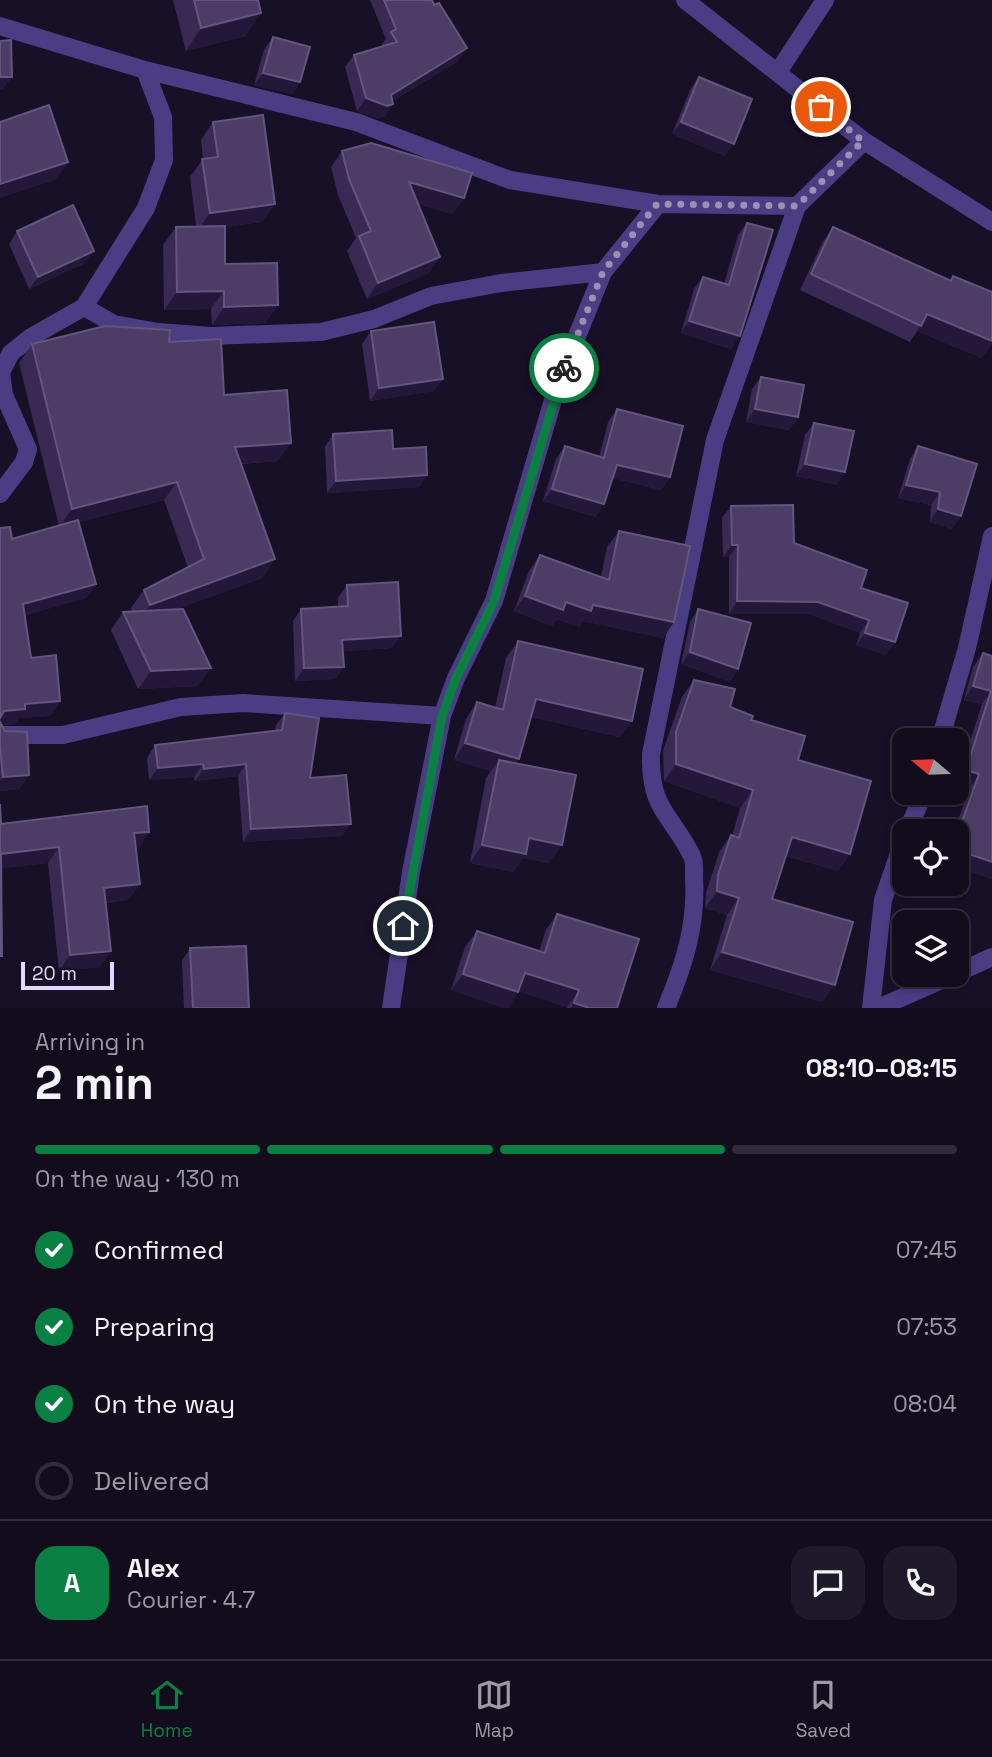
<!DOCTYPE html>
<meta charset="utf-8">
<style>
:root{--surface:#120c1d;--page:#1f1a2a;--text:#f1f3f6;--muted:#9c9ba4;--line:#312c3b;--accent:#0b8043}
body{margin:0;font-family:"Space Grotesk",sans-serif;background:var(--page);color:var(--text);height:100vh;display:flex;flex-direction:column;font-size:26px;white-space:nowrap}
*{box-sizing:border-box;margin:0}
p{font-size:23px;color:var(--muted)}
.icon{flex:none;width:38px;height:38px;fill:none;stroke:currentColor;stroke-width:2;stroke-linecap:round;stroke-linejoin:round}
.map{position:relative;height:1008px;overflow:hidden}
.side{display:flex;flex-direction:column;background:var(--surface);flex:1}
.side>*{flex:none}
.needle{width:46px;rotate:289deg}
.fabs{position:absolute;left:892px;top:728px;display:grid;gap:14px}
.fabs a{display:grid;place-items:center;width:77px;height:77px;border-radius:14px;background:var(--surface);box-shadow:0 4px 10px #0003,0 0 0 2px var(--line);font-size:35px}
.scale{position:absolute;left:21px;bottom:18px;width:93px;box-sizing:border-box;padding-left:7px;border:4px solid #e2d8fe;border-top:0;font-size:19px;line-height:24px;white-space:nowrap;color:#e2d8fe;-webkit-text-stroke:5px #181027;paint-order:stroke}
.pin{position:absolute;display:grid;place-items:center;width:60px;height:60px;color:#fff;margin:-30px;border:4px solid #fff;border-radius:50%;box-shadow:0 2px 7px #0007}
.courier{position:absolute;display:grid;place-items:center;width:70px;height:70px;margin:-35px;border:5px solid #0b8043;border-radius:50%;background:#fff;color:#222;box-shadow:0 2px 9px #0007}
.overview em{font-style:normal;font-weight:700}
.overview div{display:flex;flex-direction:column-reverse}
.overview{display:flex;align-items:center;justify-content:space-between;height:119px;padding:0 35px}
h1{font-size:46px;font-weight:700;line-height:52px}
.bar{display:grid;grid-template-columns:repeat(4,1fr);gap:10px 7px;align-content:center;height:84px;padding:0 35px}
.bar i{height:9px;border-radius:5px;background:var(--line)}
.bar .current{background:var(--accent)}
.bar p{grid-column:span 4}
.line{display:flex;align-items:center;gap:18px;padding:0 35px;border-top:2px solid var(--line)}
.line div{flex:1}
.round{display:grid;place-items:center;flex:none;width:74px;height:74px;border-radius:21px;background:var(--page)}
ol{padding:0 35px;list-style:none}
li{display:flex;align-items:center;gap:21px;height:77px}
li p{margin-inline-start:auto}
li .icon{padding:7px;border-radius:50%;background:var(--accent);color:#fff;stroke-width:4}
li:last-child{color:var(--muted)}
li i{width:38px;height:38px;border:4px solid var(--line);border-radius:50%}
.dock{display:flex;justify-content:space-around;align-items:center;height:98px;border-top:2px solid var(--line);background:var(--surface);font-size:19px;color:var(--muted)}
.dock a{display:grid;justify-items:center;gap:4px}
.dock .current{color:var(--accent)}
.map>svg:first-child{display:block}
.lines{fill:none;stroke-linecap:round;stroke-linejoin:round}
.minor{stroke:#4b3d84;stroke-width:18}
.wall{fill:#392a54}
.shaded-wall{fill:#24183a}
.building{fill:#4b3d66;stroke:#63557e;stroke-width:2}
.done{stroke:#9b92b3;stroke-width:7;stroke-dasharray:0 12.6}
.route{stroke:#0b8043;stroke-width:9}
</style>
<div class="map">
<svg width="992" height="1008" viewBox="0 0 992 1008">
<rect width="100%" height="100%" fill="#181027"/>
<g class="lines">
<!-- minor -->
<path class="minor" d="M685,0L864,141L992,222
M0,26L145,70L356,122L510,180L658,204L797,206
M778,72L825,0
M84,307L114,324L158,332L211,336L321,332L374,319L431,296L501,283L603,272
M0,494L24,462L28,449L4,395L1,372L11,353L31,337L84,307L146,208L164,160L163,117L145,70
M0,735H63L181,707L243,703L442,716
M940,740L967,648L992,536
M907,831L924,793
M957,973L992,957
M391,1008L411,872L442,716L456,678L494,601L558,383L603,272L658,204
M666,1008C684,965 697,925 694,877C694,871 695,862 692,856C670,812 650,811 651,754L715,440L797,206L864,141
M871,1008L883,900L905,836
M878,1008L953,975"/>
</g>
<!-- wall -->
<path class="wall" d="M173,0H258L261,13L245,36L186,51Z
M370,0H432L458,61L393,101V104L385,116L378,118L357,111L345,67L354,55L383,46L382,44L386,39Z
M273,37L300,82L292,94L254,85L264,50Z
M699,77L725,156L672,134L690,90Z
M213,122L275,204L262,222L225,227V264L278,305L265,323L212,325L211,309L164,310L163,245L176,227L196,226L190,177L203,159L201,140Z
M342,151L453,214L418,204L429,273L367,299L347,251L356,238L338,195L331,167Z
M747,223L731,349L681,333L694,289L703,277L724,284L738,235Z
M833,227L950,281L953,276L982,358L917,331L910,342L800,290L822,243Z
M17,231L85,263L29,289L9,244Z
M371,331L434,391L370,401L362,344Z
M169,342L224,395L278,461L241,464L275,559L262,578L174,610L198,686L138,689L111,630L123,612H133L131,608L144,590L188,568L164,500L79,522L96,584L86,598L24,615L31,658L60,701L50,716L19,718L15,724L1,725L29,775L19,789L0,791V528L12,539L59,526L19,363L32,344Z
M761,377L798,417L789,430L746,422L752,389Z
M617,409L670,477L661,490L613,478L596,517L543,501L556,459L565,446L599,457L608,422Z
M814,423L837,485L796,476L805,435Z
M333,434L393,449L427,475L419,487L327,493L325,447Z
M918,446L977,464L952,529L930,522L931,505L898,498L910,459Z
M731,506L794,543L861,588L886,655L856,645L860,633L809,614H729V557H723L722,518Z
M619,531L674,622L663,638L583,621L579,627L557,619L552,626L514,611L529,571L540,555L601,577L607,547Z
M347,585L392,648L343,651L344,667L335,679L295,681L293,621L301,609L338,607V598Z
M698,609L738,669L730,682L681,664L690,622Z
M518,641L620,737L531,717L519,759L516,763L549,863L523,858L513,872L470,863L486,778L491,771L454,760L466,719L477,702L495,708L506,658Z
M983,653L992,656V879L957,867V831H954L970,788L957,784V782L982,704L964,700L973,667Z
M694,680L730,707L751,720L798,760L850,854L838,871L786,856L772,899L822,1002L710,970L727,915L705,908L706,893L719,852L731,835L732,836L740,808L664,781L663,750L682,697Z
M285,713L310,778L342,836L243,842L238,776L195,781L194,777L149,780L147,758L155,745L275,731L276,725Z
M1,824L149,832L138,848H136L140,884L128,900L106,903L100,967L59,971L48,863L1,868Z
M557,914L617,1008H567V1007L519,991L508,1008H504L451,990L465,947L477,931L539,951L546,930Z
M190,948L249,1008H184L182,961Z"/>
<!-- shaded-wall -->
<path class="shaded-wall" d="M261,13L245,36L186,51L201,28Z
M467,48L458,61L386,105L393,104L385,116L378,118L357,111L366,98L391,95Z
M263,73L300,82L292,94L254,85Z
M0,77H12L3,89H0Z
M681,122L734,144L725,156L672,134Z
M68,162L55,180L0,198V184Z
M409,182L464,198L453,214L398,198Z
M275,204L262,222L197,231L210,213Z
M94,251L85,263L29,289L38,277Z
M440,257L429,273L367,299L378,283Z
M224,291L211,309L164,310L177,292Z
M278,305L265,323L212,325L224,307Z
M927,314L992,341V344L982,358L917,331Z
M689,321L740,336L731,349L681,333Z
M443,379L434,391L370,401L379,388Z
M755,409L798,417L789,430L746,422Z
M291,443L278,461L222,465L235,447Z
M805,464L845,472L837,485L796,476Z
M617,465L670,477L661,490L608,477Z
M427,475L419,487L327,493L336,481Z
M177,482L164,500L59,527L72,509Z
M906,485L940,492L931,505L898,498Z
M552,489L604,504L596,517L543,501Z
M938,509L961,516L952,529L930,522Z
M732,545H738L729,557H723Z
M275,559L262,578L138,623L150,605Z
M96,584L86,598L13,619L23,604Z
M525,596L593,605L674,622L663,638L583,621L579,627L557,619L552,626L514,611Z
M737,601L818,602L869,620L860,633L809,614H729Z
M865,633L895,642L886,655L856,645Z
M401,636L392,648L333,652L342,640Z
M690,652L738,669L730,682L681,664Z
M344,667L335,679L295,681L304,668Z
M211,668L198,686L138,689L151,671Z
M973,686L991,691L982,704L964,700Z
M536,699L632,721L620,737L525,716Z
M60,701L50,716L19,718L15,724L0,725V717L4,711L25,704Z
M465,743L519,759L507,775L499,760L491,771L454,760Z
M203,764L194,777L149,780L158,768Z
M246,764L238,776L195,781L204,769Z
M676,764L753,790L740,808L664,781Z
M966,770L979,774L970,788L957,784Z
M29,775L19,789L0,791V780L3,777Z
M351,824L342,836L243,842L251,829Z
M149,832L138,848L123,849L134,833Z
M792,837L850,854L838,871L780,854Z
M529,838L562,845L549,863L523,858L513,872L470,863L482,845Z
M59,847L48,863L0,869L1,854Z
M957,850L992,862V879L957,867Z
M140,884L128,900L93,904L104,888Z
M717,891L739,898L727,915L705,908Z
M111,951L100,967L59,971L70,955Z
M722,952L835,985L822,1002L710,970Z
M525,973L579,990L567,1007L513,990Z
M463,974L518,992L508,1008H504L451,990Z
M574,1003L589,1008H571Z"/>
<!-- building -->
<path class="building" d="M194,0H258L261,13L201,28Z
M384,0H432L434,5L439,3L467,48L391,95L393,104L387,106L366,98L354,55L397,42L391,32L396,29Z
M273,37L310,47L300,82L263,73Z
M11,40L12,77H0V41Z
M699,77L752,99L734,144L681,122Z
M49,105L68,162L0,184V122Z
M263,115L275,204L210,213L202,159L218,157L213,122Z
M371,143L472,173L464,198L409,182L440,257L378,283L359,236L371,231L349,179L342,151Z
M73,205L94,251L38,277L17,231Z
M747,223L773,230L740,336L689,321L703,277L729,285Z
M225,226V264L277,263L278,305L224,307V291L177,292L176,227Z
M833,227L951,281L953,276L992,292V341L927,314L921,326L811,274Z
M434,322L443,379L379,388L371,331Z
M105,326L170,330L169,342L221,339L224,395L287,390L291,443L235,447L275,559L150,605L144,590L204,559L177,482L72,509L32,344Z
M761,377L804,385L798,417L755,409Z
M617,409L683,426L670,477L617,465L604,504L552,489L565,446L604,458Z
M814,423L854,431L845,472L805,464Z
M392,430L393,449L426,447L427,475L336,481L333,434Z
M918,446L977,464L961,516L938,509L940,492L906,485Z
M793,505L794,543L867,570L861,588L908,603L895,642L865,633L869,620L818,602L737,601L738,545H732L731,506Z
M78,520L96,584L23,604L31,658L56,655L60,701L25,704V709L4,711L0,718V528L10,527L12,539Z
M619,531L690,546L674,622L593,605L591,611L566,602L563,610L525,596L540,555L609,580Z
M398,582L401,636L342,640L344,667L304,668L301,609L348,606L347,585Z
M183,609L211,668L151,671L123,612Z
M698,609L751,623L738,669L690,652Z
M518,641L643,669L632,721L536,699L519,759L465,743L477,702L503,710Z
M983,653L992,656V862L957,850V836L979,774L966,770L991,691L973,686Z
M694,680L735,689L730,707L753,716L751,720L805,736L798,760L871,781L850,854L792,837L772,899L853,922L835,985L722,952L739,898L717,891L718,875L731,835L739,838L753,790L676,764V732Z
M285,713L319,718L310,778L346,775L351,824L251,829L246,764L204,769L203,764L158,768L155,745L282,730Z
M0,722L5,731L27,732L29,775L3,777L0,747Z
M499,760L576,775L562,845L529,838L526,854L482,845Z
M0,804L1,824L147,806L149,832L134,833L140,884L104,888L111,951L70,955L59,847L1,854L2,956H0Z
M557,914L639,939L617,1008H589L574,1003L579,990L525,973L518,992L463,974L477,931L545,953Z
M246,946L249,1008H193L190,948Z"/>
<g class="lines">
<!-- done -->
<path class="done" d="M564,368L603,272L657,204L797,206L863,141L821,107"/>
<!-- route -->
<path class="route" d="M403,926L442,716L456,678L494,601L564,368"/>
</g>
</svg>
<div class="fabs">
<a><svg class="needle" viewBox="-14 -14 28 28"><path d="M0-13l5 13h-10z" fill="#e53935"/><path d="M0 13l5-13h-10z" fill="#9c9ba4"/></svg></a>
<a><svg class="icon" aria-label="locate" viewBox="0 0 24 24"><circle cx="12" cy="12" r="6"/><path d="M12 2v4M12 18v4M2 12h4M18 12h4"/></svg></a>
<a><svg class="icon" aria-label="layers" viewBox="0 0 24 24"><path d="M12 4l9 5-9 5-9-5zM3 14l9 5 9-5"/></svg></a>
</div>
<div class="scale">20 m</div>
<div class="pin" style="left:821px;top:107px;background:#ea580c"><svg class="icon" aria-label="bag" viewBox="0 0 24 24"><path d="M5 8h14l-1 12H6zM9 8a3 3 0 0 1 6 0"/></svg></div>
<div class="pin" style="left:403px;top:926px;background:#1f2937"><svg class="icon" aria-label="home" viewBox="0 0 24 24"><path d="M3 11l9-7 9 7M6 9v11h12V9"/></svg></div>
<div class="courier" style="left:564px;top:368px"><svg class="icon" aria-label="bike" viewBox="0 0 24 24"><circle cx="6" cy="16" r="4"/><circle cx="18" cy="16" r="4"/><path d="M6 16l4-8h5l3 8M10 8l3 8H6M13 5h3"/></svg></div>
</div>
<section class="side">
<div class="overview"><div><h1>2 min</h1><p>Arriving in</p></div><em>08:10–08:15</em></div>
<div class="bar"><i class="current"></i><i class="current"></i><i class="current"></i><i></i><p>On the way · 130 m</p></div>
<ol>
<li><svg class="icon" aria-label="check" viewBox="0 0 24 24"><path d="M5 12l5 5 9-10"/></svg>Confirmed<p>07:45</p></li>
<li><svg class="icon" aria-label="check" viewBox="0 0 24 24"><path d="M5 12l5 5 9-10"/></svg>Preparing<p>07:53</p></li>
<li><svg class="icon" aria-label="check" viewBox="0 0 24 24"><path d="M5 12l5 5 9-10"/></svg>On the way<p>08:04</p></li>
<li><i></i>Delivered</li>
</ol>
<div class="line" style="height:126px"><b class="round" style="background:var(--accent);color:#fff">A</b><div><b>Alex</b><p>Courier · 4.7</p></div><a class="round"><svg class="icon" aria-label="chat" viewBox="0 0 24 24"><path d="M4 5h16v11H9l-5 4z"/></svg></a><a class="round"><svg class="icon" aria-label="phone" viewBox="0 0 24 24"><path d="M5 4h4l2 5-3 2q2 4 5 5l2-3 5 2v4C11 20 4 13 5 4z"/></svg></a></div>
</section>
<nav class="dock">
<a class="current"><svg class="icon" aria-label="home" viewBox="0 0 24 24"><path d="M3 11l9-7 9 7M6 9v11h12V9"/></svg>Home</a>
<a><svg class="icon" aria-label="map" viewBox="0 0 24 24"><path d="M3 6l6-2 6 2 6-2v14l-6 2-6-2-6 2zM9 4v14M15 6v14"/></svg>Map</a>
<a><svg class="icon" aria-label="saved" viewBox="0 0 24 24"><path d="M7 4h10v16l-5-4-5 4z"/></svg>Saved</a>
</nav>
